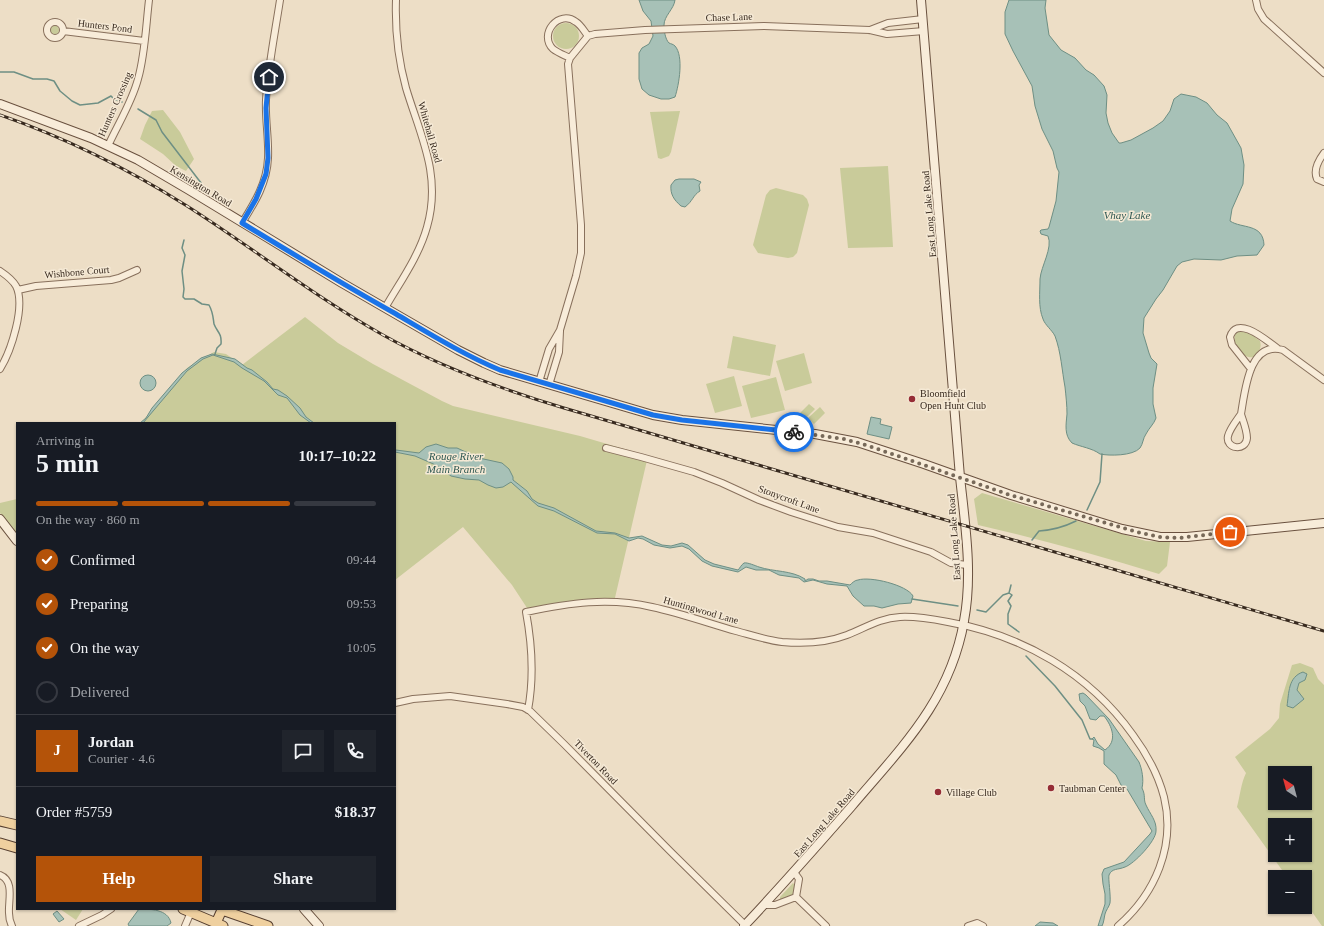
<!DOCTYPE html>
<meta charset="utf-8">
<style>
:root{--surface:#171b24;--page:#20242c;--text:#f1f3f6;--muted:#9ea1a6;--line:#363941;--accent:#b45309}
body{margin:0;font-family:"Times New Roman",serif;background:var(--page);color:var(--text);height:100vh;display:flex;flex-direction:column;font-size:15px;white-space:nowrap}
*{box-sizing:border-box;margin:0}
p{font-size:13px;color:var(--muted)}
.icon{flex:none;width:22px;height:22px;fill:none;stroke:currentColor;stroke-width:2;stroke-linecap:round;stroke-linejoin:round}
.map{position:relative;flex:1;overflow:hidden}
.panel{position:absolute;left:16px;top:422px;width:380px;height:488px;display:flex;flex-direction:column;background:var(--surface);border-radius:0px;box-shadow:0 1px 3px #0004}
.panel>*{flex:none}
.needle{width:26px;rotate:324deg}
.tools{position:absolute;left:1268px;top:766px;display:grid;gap:8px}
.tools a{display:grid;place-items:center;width:44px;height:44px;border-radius:0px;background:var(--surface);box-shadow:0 1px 3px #0004;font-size:20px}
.pin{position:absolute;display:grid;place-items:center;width:34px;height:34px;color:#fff;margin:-17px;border:2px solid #fff;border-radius:50%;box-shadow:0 1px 4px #0007}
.courier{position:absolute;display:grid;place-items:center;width:40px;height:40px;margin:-20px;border:3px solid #1a73e8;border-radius:50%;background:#fff;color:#222;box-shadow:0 1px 5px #0007}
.head em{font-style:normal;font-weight:800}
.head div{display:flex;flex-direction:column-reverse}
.head{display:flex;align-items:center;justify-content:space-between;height:68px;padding:0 20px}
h1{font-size:26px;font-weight:800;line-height:30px}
.bar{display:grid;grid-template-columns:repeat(4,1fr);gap:6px 4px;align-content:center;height:48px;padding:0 20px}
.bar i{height:5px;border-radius:3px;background:var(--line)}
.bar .current{background:var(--accent)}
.bar p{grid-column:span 4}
.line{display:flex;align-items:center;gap:10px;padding:0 20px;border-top:1px solid var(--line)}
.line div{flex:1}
.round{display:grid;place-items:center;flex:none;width:42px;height:42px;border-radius:0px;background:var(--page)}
ol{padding:0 20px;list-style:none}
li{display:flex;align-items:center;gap:12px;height:44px}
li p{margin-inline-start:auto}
li .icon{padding:4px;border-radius:50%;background:var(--accent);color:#fff;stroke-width:4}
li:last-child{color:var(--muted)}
li i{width:22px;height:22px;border:2px solid var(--line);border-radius:50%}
.button{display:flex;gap:8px;margin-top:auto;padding:8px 20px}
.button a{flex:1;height:46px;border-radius:0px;background:var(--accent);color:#fff;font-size:16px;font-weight:800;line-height:46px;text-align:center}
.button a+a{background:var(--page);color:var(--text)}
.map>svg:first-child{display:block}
.green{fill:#c9cb9a;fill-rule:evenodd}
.water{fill:#a7c1b7;stroke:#6e8f84}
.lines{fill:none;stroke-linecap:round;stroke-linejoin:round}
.stream{stroke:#6e8f84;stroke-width:1.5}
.street-casing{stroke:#88705c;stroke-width:8}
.secondary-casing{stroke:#6a513f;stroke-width:10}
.primary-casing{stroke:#563f30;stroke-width:11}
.street{stroke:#f8ecd9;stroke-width:6}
.secondary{stroke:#f8ecd9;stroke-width:8}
.primary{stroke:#efd09f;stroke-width:9}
.rail-casing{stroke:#382a1f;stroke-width:3}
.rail{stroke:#f5e9d5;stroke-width:1.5;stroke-dasharray:4.5;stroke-linecap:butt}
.done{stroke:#776959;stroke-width:4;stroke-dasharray:0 7.2}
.route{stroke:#1a73e8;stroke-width:5}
.poi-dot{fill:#952d36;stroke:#f5e9d5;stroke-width:1.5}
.labels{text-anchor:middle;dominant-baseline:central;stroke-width:3;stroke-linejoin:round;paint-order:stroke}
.street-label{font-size:10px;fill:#382a1f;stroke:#f5e9d5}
.poi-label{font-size:10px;fill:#382a1f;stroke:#f5e9d5;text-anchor:start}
.water-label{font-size:11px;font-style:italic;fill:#2f5852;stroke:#f5e9d5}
</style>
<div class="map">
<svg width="1324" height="926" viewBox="0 0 1324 926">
<rect width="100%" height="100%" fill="#eddec6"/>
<!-- green -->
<path class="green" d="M553 36a13 13 0 1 1 26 0a13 13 0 1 1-26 0Z
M49 30a5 5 0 1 1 10 0a5 5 0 1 1-10 0Z
M163,110L180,132L194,159L186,171L176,166L163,154L140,139L145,125L152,111Z
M680,111L671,152L669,156L661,159L658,158L650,112Z
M888,166L893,247L848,248L840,168Z
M776,188L803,195L807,199L809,205L797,253L793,257L788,258L758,253L753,245L766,195L770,190Z
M305,317L338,343L373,364L442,401L453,406L580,436L648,456L614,602L529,611L512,585L463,527L395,580V423H141L187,368L214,352L226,354L242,365Z
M1241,331L1248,332L1260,341C1262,348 1259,352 1254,357C1242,360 1230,343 1236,333Z
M733,336L776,345L770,376L727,368Z
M804,353L812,383L785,391L776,361Z
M734,376L742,406L715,413L706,384Z
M776,377L785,410L751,418L742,386Z
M809,404L815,409L803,421L798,415Z
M820,407L825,413L814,424L808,418Z
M982,493L1146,541L1170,542L1167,566L1159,574C1099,556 1039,539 978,525L974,499Z
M17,499V535L0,513V503Z
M1300,663L1313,668L1318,679L1324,685V926H1322L1305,902V877H1287L1237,807C1240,796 1241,783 1246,773L1235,757L1270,729L1279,718L1280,704L1292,665ZM1305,680L1299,683L1297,690L1299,693L1288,696L1289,688ZM1275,773H1305V803H1275ZM1275,825H1305V855H1275Z
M793,883L796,886L793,896L782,900L780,899V897Z
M60,909H83L76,920Z"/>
<!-- water -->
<path class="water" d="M639,0H675C674,9 664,16 664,25C664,30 665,39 669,43C671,44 673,44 675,46C684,56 679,85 675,97L669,99H661L649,95L642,89L639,79V53L642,48L649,44L653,36L651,21L643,11Z
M1009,0H1046L1045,8L1049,35L1061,50L1075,58L1086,70L1094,75L1104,86L1107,95L1106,113L1108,123L1112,133L1119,143H1121L1131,140L1153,128L1163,121L1170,111L1174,99L1181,94L1196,97L1207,103L1217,115L1227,123L1241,148L1244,165L1243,184L1232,209L1230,221C1242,229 1263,223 1264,245L1257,255L1237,256L1221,260L1194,259L1182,262L1177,266L1163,290L1156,299L1144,318L1143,333L1149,353L1151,358L1157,364L1153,388V404L1156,418C1154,424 1149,428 1146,434C1143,438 1143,444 1140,448C1133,456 1109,456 1100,454C1092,448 1081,447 1072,443C1064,435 1066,425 1067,414C1067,406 1066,396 1065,387C1062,371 1061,352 1055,336C1052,330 1045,325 1043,319C1038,307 1040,292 1040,279C1041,266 1053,248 1048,236L1041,234L1040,231L1041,230L1048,229L1049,227L1056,201L1059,172L1057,168L1053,151L1042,129L1035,106L1032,86L1013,51L1005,34V12Z
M679,179H694L701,182L699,185L700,191C693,195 693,201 685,207L681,206C674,200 670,194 671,185L675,180Z
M212,354L235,359L247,368L252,370L267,382L273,389L278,390L287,396L300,408L306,417L314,423H311L300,415L287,398L278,395L264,381L242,368L234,362L213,355L203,359L187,371L143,423H140L146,418L152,408L182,373L201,358Z
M140 383a8 8 0 1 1 16 0a8 8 0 1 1-16 0Z
M871,417L881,419L880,424L892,427L889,439L867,434Z
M436,444L448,448H457L479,458L502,463L509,469L513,477V480L527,491L532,499L538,503L554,508L596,531L615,533L629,538L642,536L662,545L671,546L682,543L688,545L705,560L714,564L738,570C740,568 741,565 744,563C747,562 756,566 759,567C774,572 791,570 805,579V581L808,579H813L819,581H827L850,585C852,583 855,580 858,580C870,576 907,585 913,596L911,603L898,604L882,608L874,606H864L853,596L847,586L827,584L813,580L804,582L799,578L779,575L769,570H756L746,567L738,572L712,566L702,561L689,549L682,546L670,548L654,545L643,539L638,538L629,541L615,534L597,533L554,511L538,506L512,483L511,482L503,487L496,488L488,485L479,480L465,479L451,476L438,466L415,456L395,452V450H396L419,453L426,447Z
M1303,672L1307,674L1305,680L1299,683L1297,690L1304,699L1293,708L1287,706C1289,693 1288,677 1303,672Z
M1083,693L1086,695L1109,719L1139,762C1142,769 1144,780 1142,788C1146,796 1143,799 1146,805C1150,814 1157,821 1156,831C1156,841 1134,864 1125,867C1118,870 1112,868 1109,875C1108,878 1111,896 1110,903C1109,907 1106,910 1105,914C1104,918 1104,922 1102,926H1098L1105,904V894L1103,884L1102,874L1104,869L1124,862L1150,834L1152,831L1127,789L1121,785L1116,775L1104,764V751L1099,748L1093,746L1094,740L1092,739L1094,737L1098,744L1105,750C1118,741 1112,726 1104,716H1100L1096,720L1090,719L1085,706L1080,701L1079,694Z
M139,909C150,909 168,909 171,923L167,926H129L128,924Z
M57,911L64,919L59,922L53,914Z
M1040,922L1053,923L1058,926H1035Z"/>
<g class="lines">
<!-- stream -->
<path class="stream" d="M0,72H14L33,79H47L54,81L60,91L72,101L80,105L98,103L111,96L114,99L122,102
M138,109L156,120L162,132L198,179L202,184L203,188
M184,240L182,248L185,255L182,271L184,289L183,297L185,299H194L202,304L209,305C213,312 213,317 214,324C217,332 222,333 221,344L217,348L215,354
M1087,510L1100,482L1102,454
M1032,540L1039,531C1053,530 1064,527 1076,521
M1009,593L1011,585
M912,599L958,606
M977,610L986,612L1003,595L1009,593L1012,595L1008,601L1011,606L1008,614V624L1019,632
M1026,656L1055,686L1082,720L1090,739H1092"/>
<defs>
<path id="street" d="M1256,0L1258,9L1264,19L1324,73
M47 30a8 8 0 1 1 16 0a8 8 0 1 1-16 0Z
M870,30L888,23L923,19
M63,31L144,41
M570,58C564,55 558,53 553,49C538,34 559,9 576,22C581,25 584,31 588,36
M108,146C118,124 132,102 138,79C145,55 146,25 149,0
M1324,153C1318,161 1313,170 1317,179L1324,182
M242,223C255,202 267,183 268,158C269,139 265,119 266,100C268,67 275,33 280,0
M0,271C6,275 12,279 16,286C26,306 11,351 0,369
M18,290L36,286L111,280L119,278L137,270
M385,308C400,282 419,256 427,227C442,175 420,135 406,88C398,59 395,30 396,0
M1251,369L1232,345L1230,337C1237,314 1267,341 1277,348
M539,382L549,349L560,330L576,276L581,253V225L568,64L570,58L588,36L595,34L645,30L764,26L870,30L887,34L924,31
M549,385L559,352L560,331
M1241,414C1245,391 1249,340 1283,350L1324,380
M1241,414C1243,421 1247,430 1247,438C1246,452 1225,449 1228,436C1230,428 1237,420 1241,414Z
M606,448L641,457L694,472L722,483L759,500L791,512L838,527L873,533L931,552L951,563L967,565
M395,703L413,699L450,696L507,704L523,707L530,711L564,744L671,852L745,925
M528,710C534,678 532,644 526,612C569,603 608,597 652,607C680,613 708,623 736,631C751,635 766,640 782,642C804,644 826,643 847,635C865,628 880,618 900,617C916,616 932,619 948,622C1022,635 1089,673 1133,735C1147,754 1158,774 1164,797C1176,846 1155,894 1118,926
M794,872L799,879L796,897
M0,875C15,881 8,901 9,913C9,918 10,922 12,926
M796,897L826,926
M764,905H775L796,897
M79,926L102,915L111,909
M185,926L191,912
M968,926L977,923L983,926"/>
<path id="secondary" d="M0,104L91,138L138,160L189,190L342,283L458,350L484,363L500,370L653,415L682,420L815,434L857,442L924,464L1011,495L1122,529L1160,537H1187L1324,523
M0,519L17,541
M304,909L319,926
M744,926C781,887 816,847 851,807C901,748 950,701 964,621C973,574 965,524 960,477L921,0"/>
<path id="primary" d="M0,821L17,825
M0,843L17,848
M183,909L223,926
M216,923L221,912L225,911L268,926"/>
</defs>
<!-- street casing -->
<use href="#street" class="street-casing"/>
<!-- secondary casing -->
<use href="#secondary" class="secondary-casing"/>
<!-- primary casing -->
<use href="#primary" class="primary-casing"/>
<!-- street -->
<use href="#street" class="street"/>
<!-- secondary -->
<use href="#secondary" class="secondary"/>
<!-- primary -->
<use href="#primary" class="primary"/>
<defs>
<path id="rail" d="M0,115C66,138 128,169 187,206C253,248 315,297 383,335C440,367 501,389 564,408L1324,631"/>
</defs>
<!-- rail casing -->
<use href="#rail" class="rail-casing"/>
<!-- rail -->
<use href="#rail" class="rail"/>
</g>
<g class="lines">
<!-- done -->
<path class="done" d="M794,432L844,439L869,446L1010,495L1137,532L1160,537L1179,538L1230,532"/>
<!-- route -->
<path class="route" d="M269,77L266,108L268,158L266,174L256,199L242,223C293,254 344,285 396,314C430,334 464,355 500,370L653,415L682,420L794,432"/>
</g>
<!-- markers -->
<g class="poi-dot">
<circle cx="912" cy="399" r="4"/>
<circle cx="1051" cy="788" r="4"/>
<circle cx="938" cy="792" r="4"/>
</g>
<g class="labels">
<!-- street labels -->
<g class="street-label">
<text transform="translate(729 17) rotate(-2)">Chase Lane</text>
<text transform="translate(105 26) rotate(7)">Hunters Pond</text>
<text transform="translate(115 104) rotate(-66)">Hunters Crossing</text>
<text transform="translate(430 132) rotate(74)">Whitehall Road</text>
<text transform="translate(201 186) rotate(31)">Kensington Road</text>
<text transform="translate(929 214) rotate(-95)">East Long Lake Road</text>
<text transform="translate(77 272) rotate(-5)">Wishbone Court</text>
<text transform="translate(789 499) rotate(20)">Stonycroft Lane</text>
<text transform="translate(954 537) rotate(-94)">East Long Lake Road</text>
<text transform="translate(701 610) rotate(16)">Huntingwood Lane</text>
<text transform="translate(596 762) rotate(46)">Tiverton Road</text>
<text transform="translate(824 823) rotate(-49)">East Long Lake Road</text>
</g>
<!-- poi labels -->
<g class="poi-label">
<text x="920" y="393">Bloomfield<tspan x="920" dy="12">Open Hunt Club</tspan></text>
<text x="1059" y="788">Taubman Center</text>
<text x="946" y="792">Village Club</text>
</g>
<!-- water labels -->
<g class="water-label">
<text x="1127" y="215">Vhay Lake</text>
<text x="456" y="456">Rouge River<tspan x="456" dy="13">Main Branch</tspan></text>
</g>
</g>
</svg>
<div class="tools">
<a><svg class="needle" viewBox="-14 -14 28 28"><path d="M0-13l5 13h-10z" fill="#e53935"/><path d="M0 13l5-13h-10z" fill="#9ea1a6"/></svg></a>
<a>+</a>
<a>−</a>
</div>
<div class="pin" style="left:1230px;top:532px;background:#ea580c"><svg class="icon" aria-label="bag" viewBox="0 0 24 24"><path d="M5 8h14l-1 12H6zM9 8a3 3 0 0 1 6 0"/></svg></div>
<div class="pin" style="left:269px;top:77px;background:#1f2937"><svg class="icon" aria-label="home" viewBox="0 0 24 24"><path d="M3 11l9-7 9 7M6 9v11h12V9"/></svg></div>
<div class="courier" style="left:794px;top:432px"><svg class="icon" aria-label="bike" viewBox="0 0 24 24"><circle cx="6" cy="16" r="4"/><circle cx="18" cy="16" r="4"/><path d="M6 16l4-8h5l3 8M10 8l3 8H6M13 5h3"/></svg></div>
<section class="panel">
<div class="head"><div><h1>5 min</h1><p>Arriving in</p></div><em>10:17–10:22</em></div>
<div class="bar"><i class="current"></i><i class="current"></i><i class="current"></i><i></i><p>On the way · 860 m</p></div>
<ol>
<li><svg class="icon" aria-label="check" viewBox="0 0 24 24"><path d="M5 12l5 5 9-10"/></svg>Confirmed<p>09:44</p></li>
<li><svg class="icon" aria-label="check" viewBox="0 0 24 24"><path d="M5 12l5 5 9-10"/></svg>Preparing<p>09:53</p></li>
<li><svg class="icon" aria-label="check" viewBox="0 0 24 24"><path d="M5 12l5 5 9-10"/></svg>On the way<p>10:05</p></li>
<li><i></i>Delivered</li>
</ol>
<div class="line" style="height:72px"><b class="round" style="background:var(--accent);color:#fff">J</b><div><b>Jordan</b><p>Courier · 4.6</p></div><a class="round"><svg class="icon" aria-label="chat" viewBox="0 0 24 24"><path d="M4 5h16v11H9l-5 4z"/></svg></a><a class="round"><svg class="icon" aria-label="phone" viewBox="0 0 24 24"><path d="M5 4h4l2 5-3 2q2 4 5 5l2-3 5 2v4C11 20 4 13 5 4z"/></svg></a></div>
<div class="line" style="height:52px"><div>Order #5759</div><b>$18.37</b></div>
<div class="button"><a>Help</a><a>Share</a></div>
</section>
</div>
